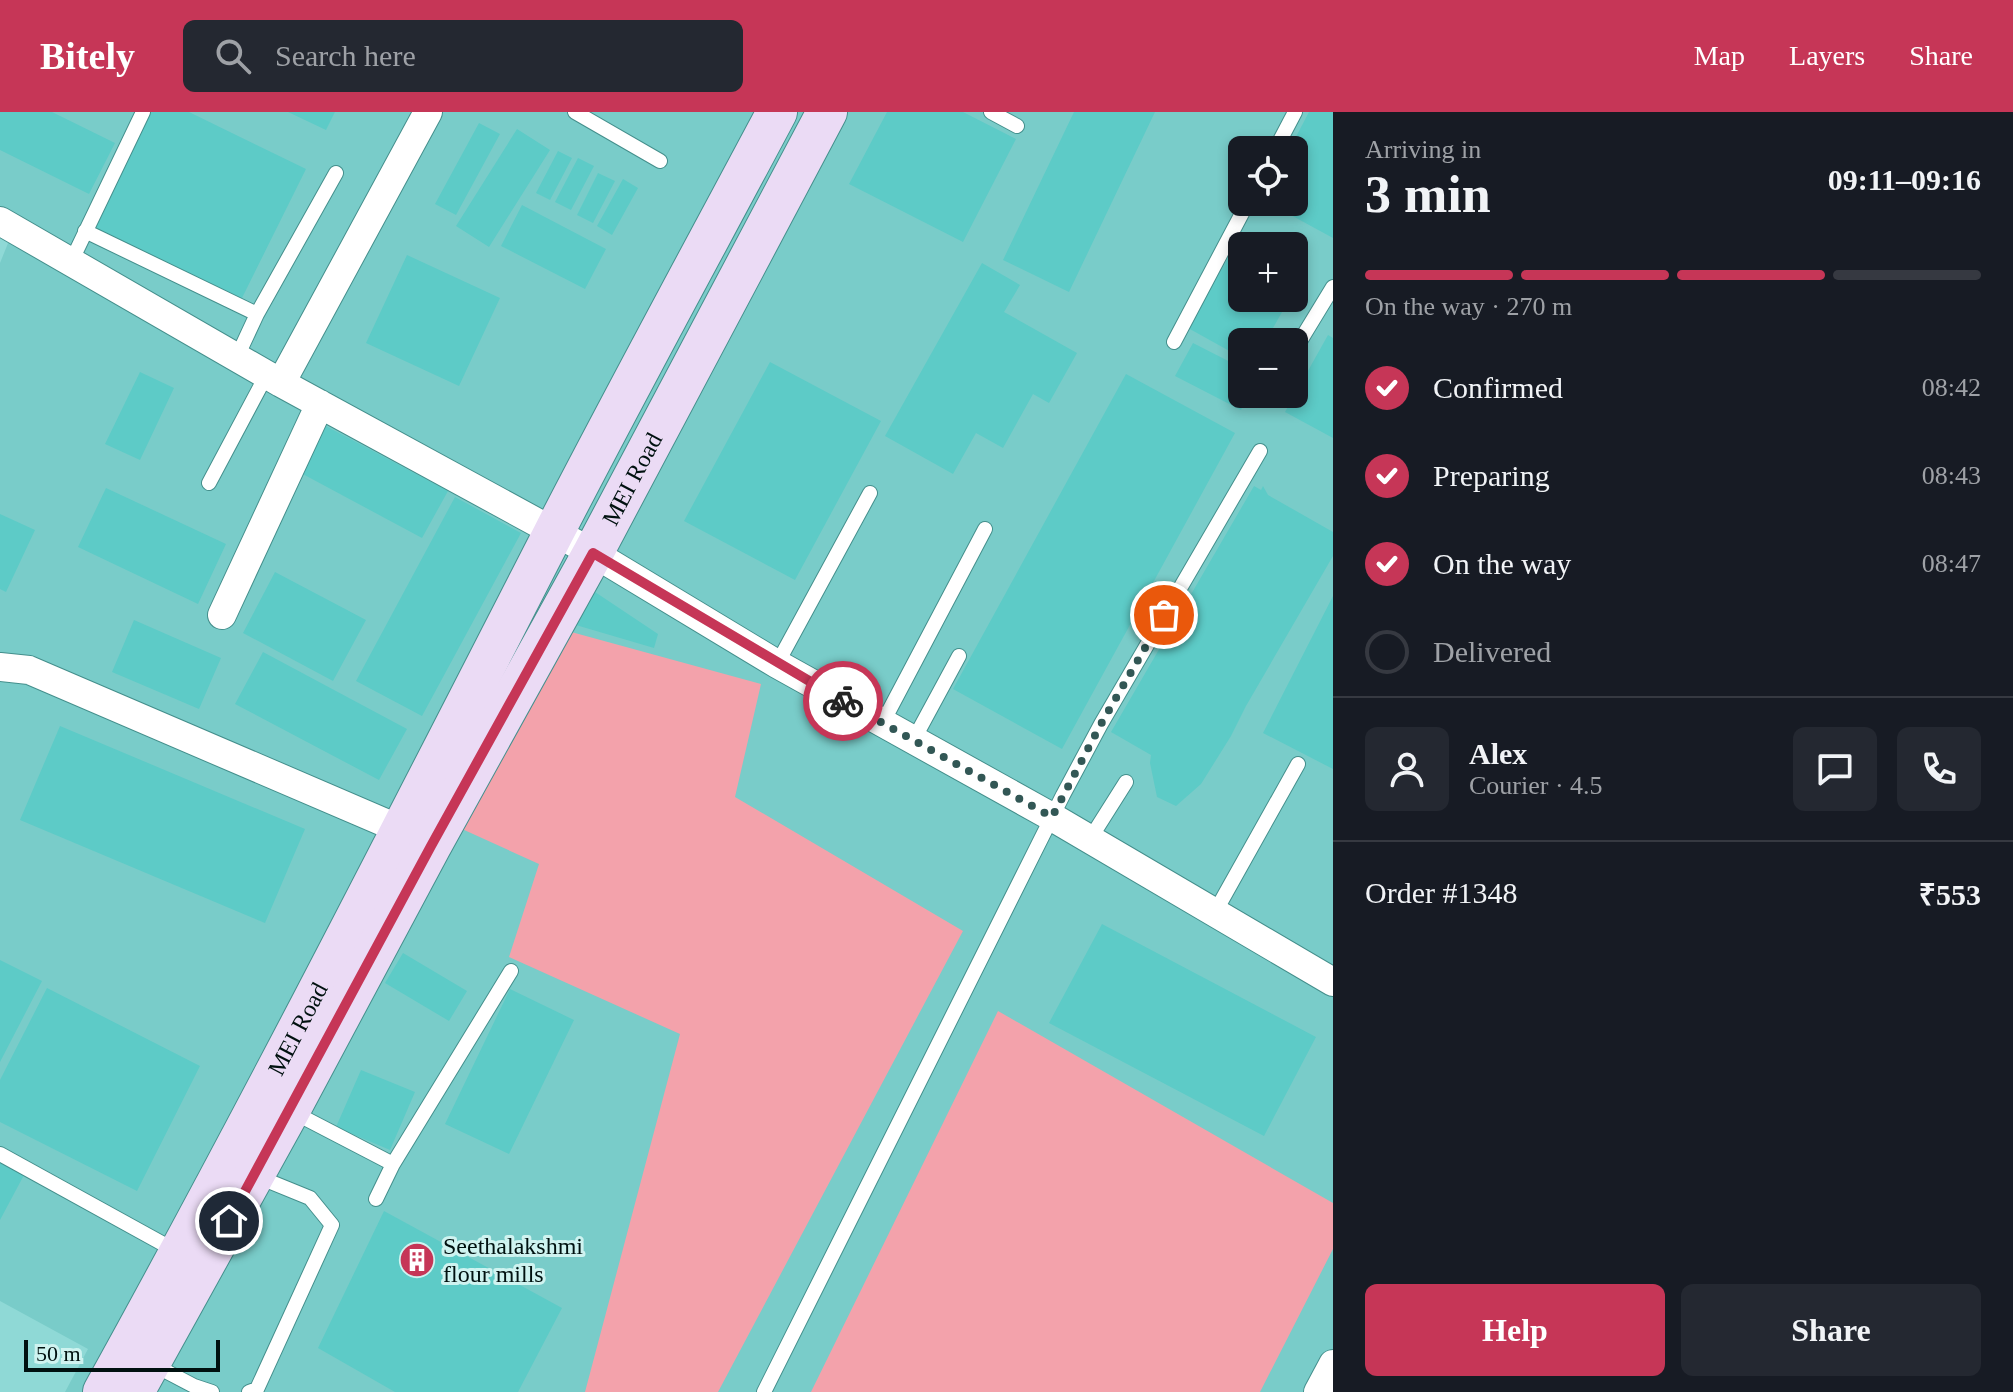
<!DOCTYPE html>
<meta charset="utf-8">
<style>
:root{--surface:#171b24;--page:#242831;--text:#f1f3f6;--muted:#9ea1a6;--line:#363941;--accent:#c63657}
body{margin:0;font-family:"Times New Roman",serif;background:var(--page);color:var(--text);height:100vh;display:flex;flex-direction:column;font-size:30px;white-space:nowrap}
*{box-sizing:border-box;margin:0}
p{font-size:26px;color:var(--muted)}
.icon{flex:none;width:44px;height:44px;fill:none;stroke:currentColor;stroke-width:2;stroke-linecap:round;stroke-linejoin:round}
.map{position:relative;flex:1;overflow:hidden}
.side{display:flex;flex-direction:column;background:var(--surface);width:680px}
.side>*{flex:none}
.tools{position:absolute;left:1228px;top:24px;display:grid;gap:16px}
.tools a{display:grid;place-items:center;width:80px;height:80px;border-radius:12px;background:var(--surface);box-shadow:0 4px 12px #0003;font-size:40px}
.scale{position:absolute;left:24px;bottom:20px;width:196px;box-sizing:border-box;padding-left:8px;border:4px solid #001110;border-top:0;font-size:22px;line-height:28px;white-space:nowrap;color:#001110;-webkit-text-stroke:6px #cff3f0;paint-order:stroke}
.pin{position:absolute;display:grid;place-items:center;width:68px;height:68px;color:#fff;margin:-34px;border:4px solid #fff;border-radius:50%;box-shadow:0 2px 8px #0007}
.courier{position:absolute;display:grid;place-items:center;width:80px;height:80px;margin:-40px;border:6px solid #c63657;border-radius:50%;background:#fff;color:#222;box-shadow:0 2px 10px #0007}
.overview em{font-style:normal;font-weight:600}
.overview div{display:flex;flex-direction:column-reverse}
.overview{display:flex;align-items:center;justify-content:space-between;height:136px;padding:0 32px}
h1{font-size:52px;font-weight:600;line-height:60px}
.bar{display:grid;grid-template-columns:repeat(4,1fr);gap:12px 8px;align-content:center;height:96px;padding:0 32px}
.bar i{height:10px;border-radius:6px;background:var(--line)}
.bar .on{background:var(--accent)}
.bar p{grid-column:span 4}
.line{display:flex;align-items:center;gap:20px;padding:0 32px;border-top:2px solid var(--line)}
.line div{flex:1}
.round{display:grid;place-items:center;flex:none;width:84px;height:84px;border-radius:12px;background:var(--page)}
ol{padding:0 32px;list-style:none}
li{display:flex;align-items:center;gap:24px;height:88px}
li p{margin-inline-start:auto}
li .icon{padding:8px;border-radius:50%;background:var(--accent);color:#fff;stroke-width:4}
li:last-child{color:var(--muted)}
li i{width:44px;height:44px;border:4px solid var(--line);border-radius:50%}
.primary-button{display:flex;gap:16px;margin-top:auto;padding:16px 32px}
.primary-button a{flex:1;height:92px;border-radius:12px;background:var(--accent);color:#fff;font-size:32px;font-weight:600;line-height:92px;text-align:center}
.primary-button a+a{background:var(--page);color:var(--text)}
header{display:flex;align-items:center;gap:48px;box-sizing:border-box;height:112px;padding:0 40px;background:var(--accent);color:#fff}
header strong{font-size:38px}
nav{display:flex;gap:44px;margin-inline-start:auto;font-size:28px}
.search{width:560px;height:72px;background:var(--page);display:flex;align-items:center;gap:20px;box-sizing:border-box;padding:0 28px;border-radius:12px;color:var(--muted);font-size:30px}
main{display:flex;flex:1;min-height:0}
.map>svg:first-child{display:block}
.built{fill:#79ccc9;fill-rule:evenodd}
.green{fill:#f3a2ab}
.building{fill:#5dcbc7}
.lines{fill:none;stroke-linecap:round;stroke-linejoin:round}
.lane-casing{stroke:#448f8c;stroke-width:16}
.street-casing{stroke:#448f8c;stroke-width:30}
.secondary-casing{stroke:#448f8c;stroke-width:42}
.lane{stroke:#fff;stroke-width:14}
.street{stroke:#fff;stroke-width:28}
.secondary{stroke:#ebdbf5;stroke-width:40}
.done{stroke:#325755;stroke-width:8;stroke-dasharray:0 14.4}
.route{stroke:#c63657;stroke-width:10}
.labels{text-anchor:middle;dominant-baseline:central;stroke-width:6;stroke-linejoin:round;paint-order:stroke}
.street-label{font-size:24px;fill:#001110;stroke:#cff3f0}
.poi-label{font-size:24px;fill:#001110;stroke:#cff3f0;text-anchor:start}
</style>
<header>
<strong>Bitely</strong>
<div class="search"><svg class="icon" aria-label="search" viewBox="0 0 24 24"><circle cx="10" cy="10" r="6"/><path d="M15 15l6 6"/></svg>Search here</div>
<nav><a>Map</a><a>Layers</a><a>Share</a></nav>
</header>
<main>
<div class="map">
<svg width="1333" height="1280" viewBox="0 0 1333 1280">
<rect width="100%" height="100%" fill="#8fd9d6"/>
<!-- built -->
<path class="built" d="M0,0H1333V1280H65L88,1237L0,1189V151L15,114L0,105ZM1242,38H1294V90H1242ZM1242,134H1294V186H1242ZM1242,230H1294V282H1242Z"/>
<!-- green -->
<path class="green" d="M564,518L761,572L735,685L963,819L718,1280H585L680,922L509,845L539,752L462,717Z
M998,899L1333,1091V1137L1260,1280H811Z"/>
<!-- building -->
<path class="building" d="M0,0H52L115,31L89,82L0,38Z
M148,0H189L306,57L240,190L90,118Z
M288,0H335L326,18Z
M887,0H963L1016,27L963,130L849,72Z
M1074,0H1155L1069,180L1003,148Z
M1309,0H1333V126L1267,90H1294V38H1289Z
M479,11L500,22L456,103L435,92Z
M517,17L550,38L489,135L456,114Z
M558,39L572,46L550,88L536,81Z
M578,46L594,54L571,98L555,90Z
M598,61L615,69L593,111L577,103Z
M623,67L638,76L612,123L597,114Z
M522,93L606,137L585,177L501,134Z
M1237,130L1242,133V186H1290L1265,230H1242V246L1188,216Z
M407,143L500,186L459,274L366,231Z
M982,151L1020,173L1004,200L1077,241L1049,291L1033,282L1003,336L976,321L953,362L885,324Z
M1328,223L1333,226V326L1285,300Z
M1193,231L1242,256V282H1249L1241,298L1175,264Z
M770,250L881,309L795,468L684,409Z
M140,260L174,276L140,348L105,332Z
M1126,262L1235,321L1062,637L953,577Z
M324,313L448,379L422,426L299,360Z
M1254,374L1261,378L1263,374L1268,383L1333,420V444L1246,594L1231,624L1201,672L1176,694L1157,685L1150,651L1151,643L1111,620Z
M106,376L226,432L198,492L78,435Z
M455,385L521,421L422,604L356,569Z
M0,402L35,418L6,480L0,477Z
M275,460L366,508L333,569L243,521Z
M592,478L658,522L654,536L569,511Z
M1333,484V657L1263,621Z
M134,508L221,546L199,597L112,560Z
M263,540L407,617L379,668L235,592Z
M60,614L305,717L265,811L20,708Z
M1102,812L1316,925L1264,1024L1049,911Z
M403,841L467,879L449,909L385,871Z
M0,848L42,869L0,950Z
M47,876L200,954L137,1079L0,1010V968Z
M510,877L574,908L509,1042L445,1012Z
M361,958L415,980L390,1038L336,1015Z
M0,1051L24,1063L0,1108Z
M384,1099L562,1196L518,1280H395L318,1236Z"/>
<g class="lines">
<defs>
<path id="lane" d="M575,0L660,49
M991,0L1017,14
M1275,38L1295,0
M85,119L257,202
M71,150L143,0
M1174,230L1248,90
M1294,239L1333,175
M237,245L257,202L336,61
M209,371L267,262
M777,552L870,381
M882,612L985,417
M913,629L959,544
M1090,727L1126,670
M1214,802L1298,652
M291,999L393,1052
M0,1042L176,1139
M376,1087L393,1052L511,859
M154,1253L194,1274L212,1280
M249,1280L257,1277L332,1113L310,1086L256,1064
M764,1280L1063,683L1101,612L1260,339"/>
<path id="street" d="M0,109L281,271L593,441L777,552L1052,705L1333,870
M281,271L428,0
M222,503L320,292
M0,555L29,558L402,718
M1318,1280L1333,1252"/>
<g id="secondary">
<path id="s1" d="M103,1280C259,998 405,711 552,424C625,282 702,141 777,0"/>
<path id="s2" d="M134,1280L290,998L431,734L593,441L827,0"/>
</g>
</defs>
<!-- lane casing -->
<use href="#lane" class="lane-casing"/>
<!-- street casing -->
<use href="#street" class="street-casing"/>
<!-- secondary casing -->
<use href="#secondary" class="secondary-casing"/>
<!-- lane -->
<use href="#lane" class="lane"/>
<!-- street -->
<use href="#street" class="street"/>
<!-- secondary -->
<use href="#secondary" class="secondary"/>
</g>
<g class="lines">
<!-- done -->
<path class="done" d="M843,589L1052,705L1101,612L1164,503"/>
<!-- route -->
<path class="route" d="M229,1109L431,734L593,441L843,589"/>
</g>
<!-- icons -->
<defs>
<symbol id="building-disc" viewBox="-11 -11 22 22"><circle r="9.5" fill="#c63657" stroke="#cff3f0"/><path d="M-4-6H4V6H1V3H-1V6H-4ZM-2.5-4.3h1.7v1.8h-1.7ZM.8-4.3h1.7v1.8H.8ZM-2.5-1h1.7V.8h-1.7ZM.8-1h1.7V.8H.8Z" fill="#fff"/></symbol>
</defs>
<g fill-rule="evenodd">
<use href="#building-disc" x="397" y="1128" width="40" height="40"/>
</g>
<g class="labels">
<!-- street labels -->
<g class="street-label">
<text stroke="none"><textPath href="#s2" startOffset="1040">MEI Road</textPath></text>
<text stroke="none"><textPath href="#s1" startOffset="412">MEI Road</textPath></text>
</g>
<!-- poi labels -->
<g class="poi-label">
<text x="443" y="1134">Seethalakshmi<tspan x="443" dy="28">flour mills</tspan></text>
</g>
</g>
</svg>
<div class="tools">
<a><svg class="icon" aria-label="locate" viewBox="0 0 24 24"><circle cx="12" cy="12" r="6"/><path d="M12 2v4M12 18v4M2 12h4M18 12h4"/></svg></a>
<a>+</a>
<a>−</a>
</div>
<div class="scale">50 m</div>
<div class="pin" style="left:1164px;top:503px;background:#ea580c"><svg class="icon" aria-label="bag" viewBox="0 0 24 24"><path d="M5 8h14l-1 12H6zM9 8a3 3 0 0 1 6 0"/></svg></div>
<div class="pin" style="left:229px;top:1109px;background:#1f2937"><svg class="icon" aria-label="home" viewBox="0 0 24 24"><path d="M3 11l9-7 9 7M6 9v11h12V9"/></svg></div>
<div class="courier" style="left:843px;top:589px"><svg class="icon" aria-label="bike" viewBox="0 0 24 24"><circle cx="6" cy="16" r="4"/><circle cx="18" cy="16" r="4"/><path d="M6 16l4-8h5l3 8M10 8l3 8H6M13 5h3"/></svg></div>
</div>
<section class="side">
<div class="overview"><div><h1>3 min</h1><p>Arriving in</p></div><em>09:11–09:16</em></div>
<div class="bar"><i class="on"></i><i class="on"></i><i class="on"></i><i></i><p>On the way · 270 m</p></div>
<ol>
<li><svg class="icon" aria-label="check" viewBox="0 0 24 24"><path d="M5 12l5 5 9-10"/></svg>Confirmed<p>08:42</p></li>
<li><svg class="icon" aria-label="check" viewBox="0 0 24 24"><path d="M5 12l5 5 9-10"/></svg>Preparing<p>08:43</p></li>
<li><svg class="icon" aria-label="check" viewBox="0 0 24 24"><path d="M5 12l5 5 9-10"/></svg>On the way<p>08:47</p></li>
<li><i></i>Delivered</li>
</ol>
<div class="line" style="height:144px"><a class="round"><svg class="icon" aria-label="person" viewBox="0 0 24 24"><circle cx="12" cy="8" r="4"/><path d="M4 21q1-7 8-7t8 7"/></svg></a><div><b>Alex</b><p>Courier · 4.5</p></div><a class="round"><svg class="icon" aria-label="chat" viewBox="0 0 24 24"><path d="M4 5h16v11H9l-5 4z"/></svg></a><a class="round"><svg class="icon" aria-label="phone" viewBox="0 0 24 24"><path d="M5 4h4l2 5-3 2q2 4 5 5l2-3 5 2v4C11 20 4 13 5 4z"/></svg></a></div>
<div class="line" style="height:104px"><div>Order #1348</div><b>₹553</b></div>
<div class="primary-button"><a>Help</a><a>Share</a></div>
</section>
</main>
